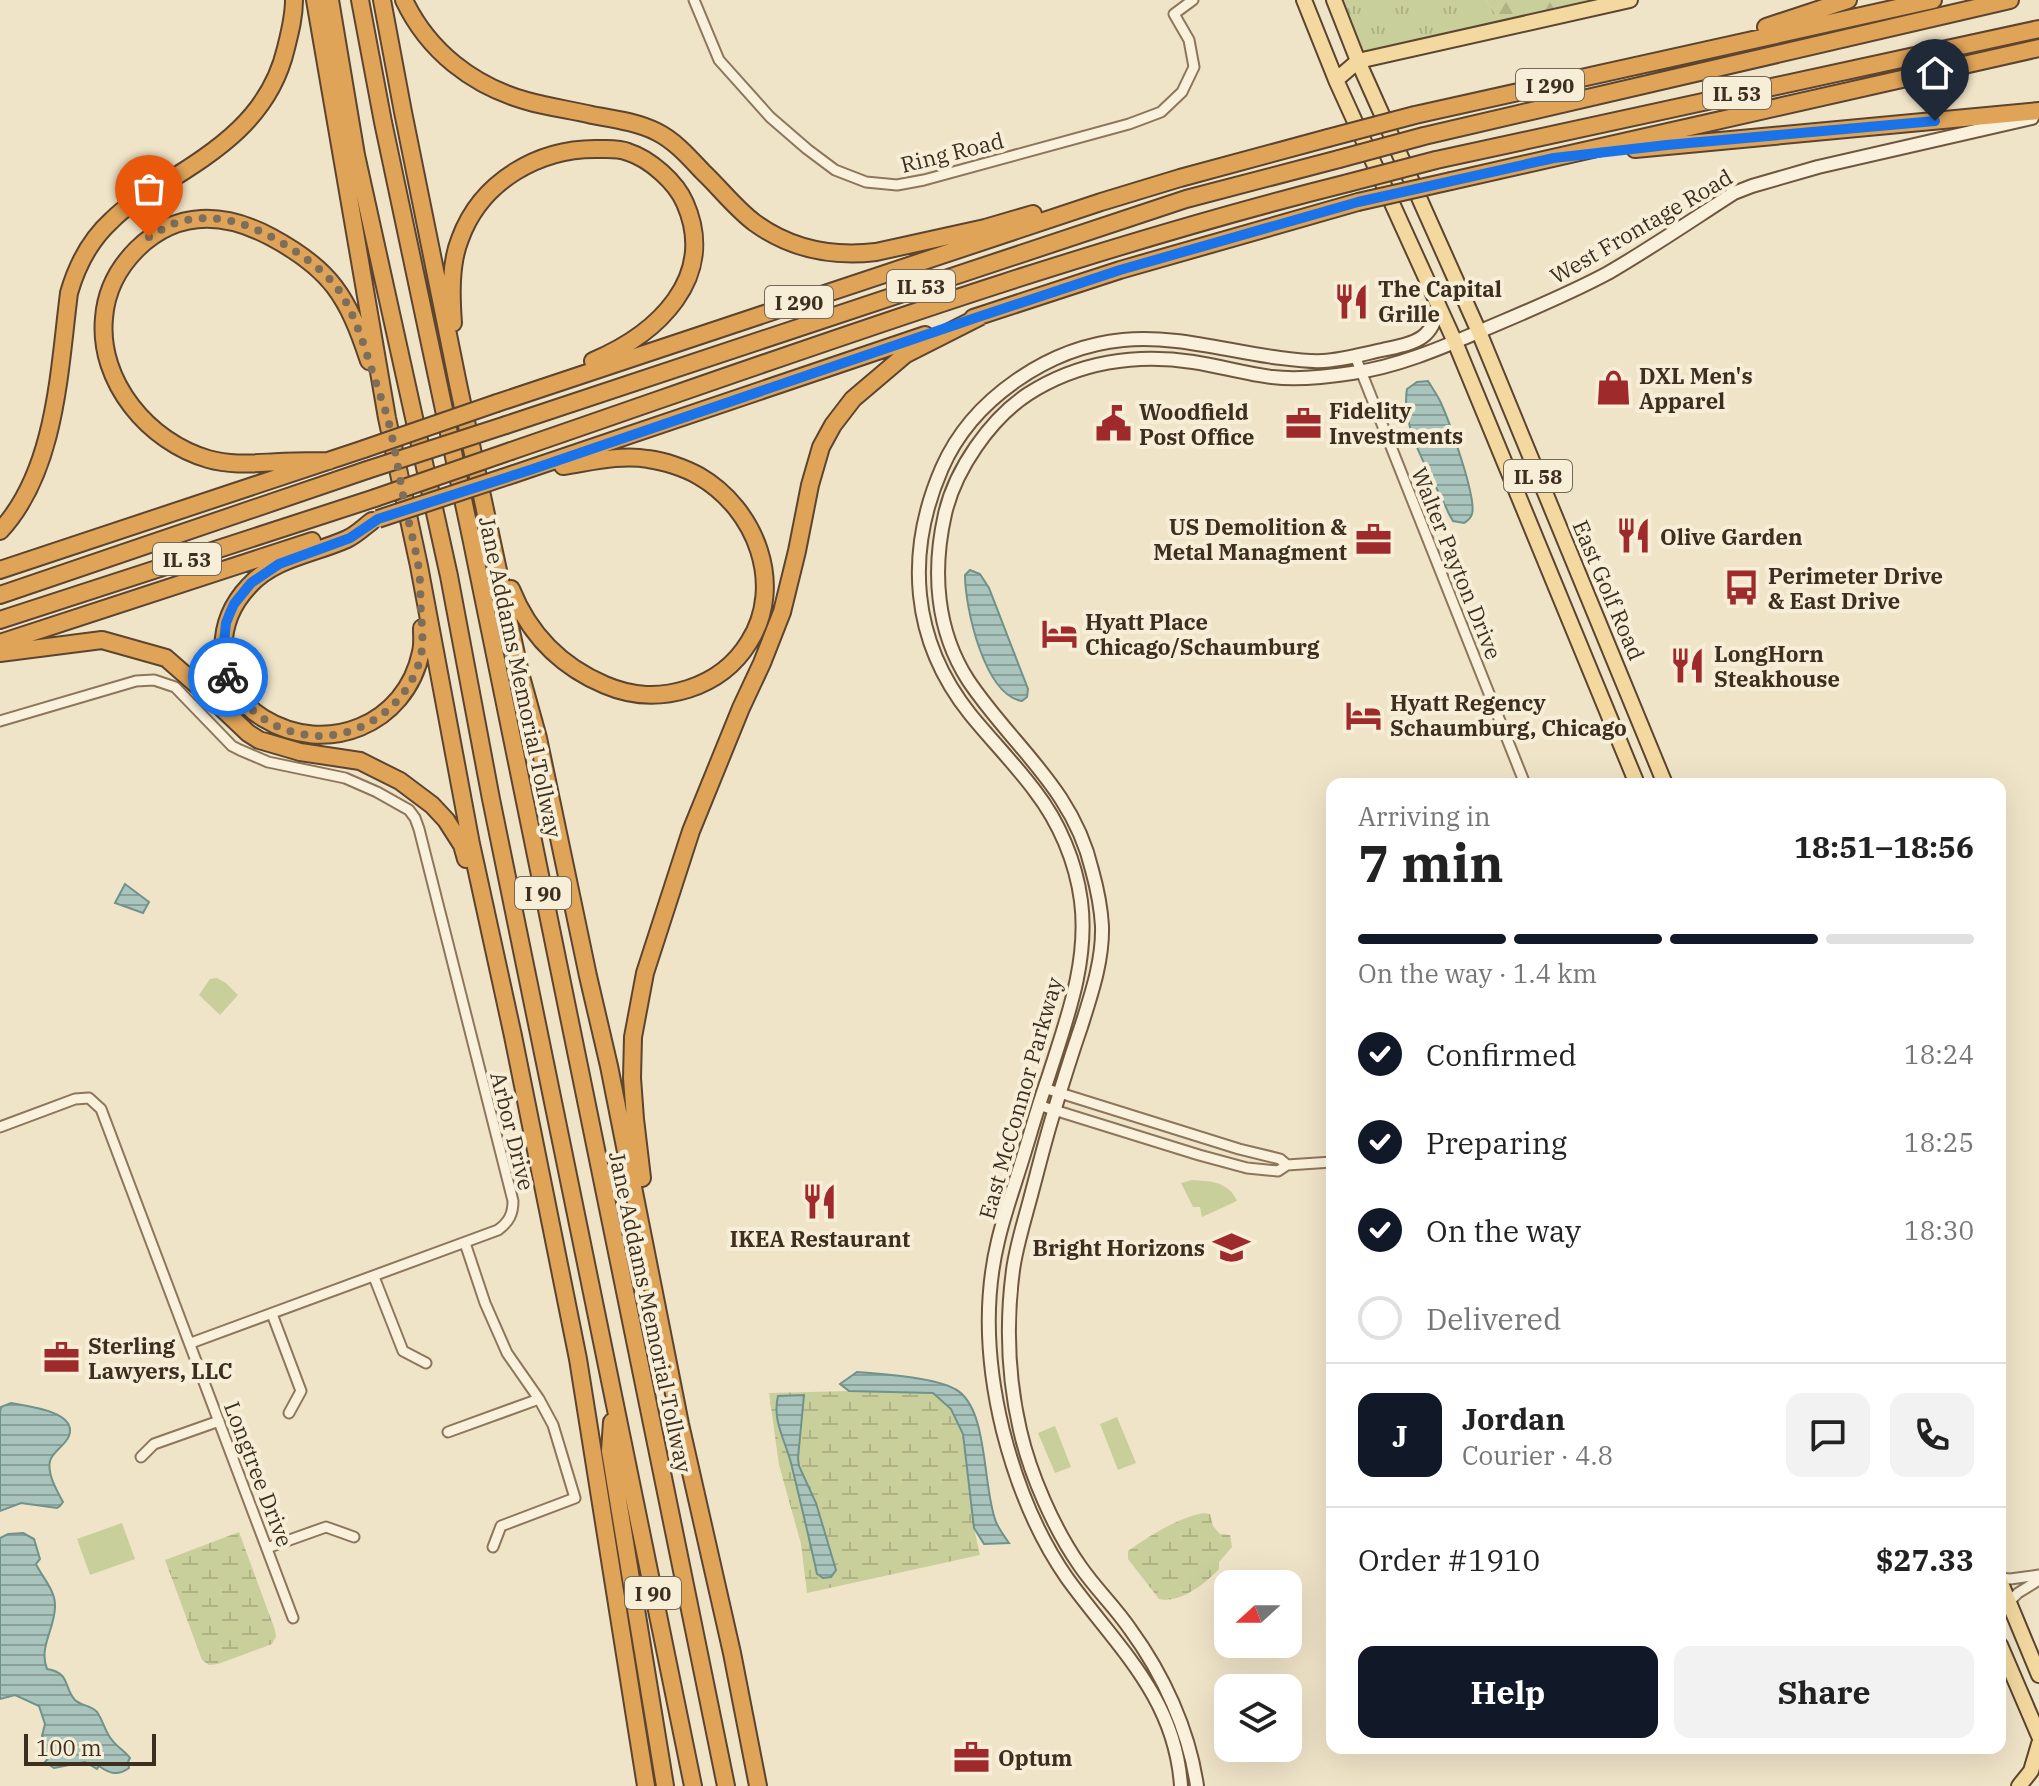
<!DOCTYPE html>
<meta charset="utf-8">
<style>
:root{--surface:#fff;--page:#f2f2f2;--text:#222;--muted:#767676;--line:#e0e0e0;--accent:#111827}
body{margin:0;font-family:"IBM Plex Serif",serif;background:var(--page);color:var(--text);height:100vh;display:flex;flex-direction:column;font-size:30px;white-space:nowrap}
*{box-sizing:border-box;margin:0}
p{font-size:26px;color:var(--muted)}
.icon{flex:none;width:44px;height:44px;fill:none;stroke:currentColor;stroke-width:2;stroke-linecap:round;stroke-linejoin:round}
.map{position:relative;flex:1;overflow:hidden}
.details{position:absolute;left:1326px;top:778px;width:680px;height:976px;display:flex;flex-direction:column;background:var(--surface);border-radius:16px;box-shadow:0 8px 32px #0002}
.details>*{flex:none}
.needle{width:52px;rotate:249deg}
.buttons{position:absolute;left:1214px;top:1570px;display:grid;gap:16px}
.buttons a{display:grid;place-items:center;width:88px;height:88px;border-radius:16px;background:var(--surface);box-shadow:0 8px 32px #0002;font-size:40px}
.scale{position:absolute;left:24px;bottom:20px;width:132px;box-sizing:border-box;padding-left:8px;border:4px solid #3d2e20;border-top:0;font-size:22px;line-height:28px;white-space:nowrap;color:#3d2e20;-webkit-text-stroke:6px #f7eed8;paint-order:stroke}
.pin{position:absolute;display:grid;place-items:center;width:68px;height:68px;color:#fff;margin:-82px -34px;border-radius:50% 50% 50% 0;rotate:-45deg;box-shadow:0 0 8px #0007}
.pin .icon{rotate:45deg}
.courier{position:absolute;display:grid;place-items:center;width:80px;height:80px;margin:-40px;border:6px solid #1a73e8;border-radius:50%;background:#fff;color:#222;box-shadow:0 2px 10px #0007}
.summary em{font-style:normal;font-weight:800}
.summary div{display:flex;flex-direction:column-reverse}
.summary{display:flex;align-items:center;justify-content:space-between;height:136px;padding:0 32px}
h1{font-size:52px;font-weight:800;line-height:60px}
.bar{display:grid;grid-template-columns:repeat(4,1fr);gap:12px 8px;align-content:center;height:96px;padding:0 32px}
.bar i{height:10px;border-radius:6px;background:var(--line)}
.bar .on{background:var(--accent)}
.bar p{grid-column:span 4}
.line{display:flex;align-items:center;gap:20px;padding:0 32px;border-top:2px solid var(--line)}
.line div{flex:1}
.round{display:grid;place-items:center;flex:none;width:84px;height:84px;border-radius:16px;background:var(--page)}
ol{padding:0 32px;list-style:none}
li{display:flex;align-items:center;gap:24px;height:88px}
li p{margin-inline-start:auto}
li .icon{padding:8px;border-radius:50%;background:var(--accent);color:#fff;stroke-width:4}
li:last-child{color:var(--muted)}
li i{width:44px;height:44px;border:4px solid var(--line);border-radius:50%}
.primary-button{display:flex;gap:16px;margin-top:auto;padding:16px 32px}
.primary-button a{flex:1;height:92px;border-radius:16px;background:var(--accent);color:#fff;font-size:32px;font-weight:800;line-height:92px;text-align:center}
.primary-button a+a{background:var(--page);color:var(--text)}
.map>svg:first-child{display:block}
.grass{fill:url(#grass-tufts)}
.forest{fill:url(#forest-firs)}
.wetland{fill:url(#wetland-marsh)}
.park{fill:#c9cf9b}
.water{fill:url(#water-rules);stroke:#6f938a;stroke-width:2}
.lines{fill:none;stroke-linecap:round;stroke-linejoin:round}
.street-casing{stroke:#8d765c;stroke-width:13}
.secondary-casing{stroke:#6f573f;stroke-width:16}
.primary-casing{stroke:#5b4430;stroke-width:18}
.highway-casing{stroke:#5b4430;stroke-width:20}
.street{stroke:#faf1dc;stroke-width:9}
.secondary{stroke:#faf1dc;stroke-width:12}
.primary{stroke:#f3d9a0;stroke-width:14}
.highway{stroke:#e0a458;stroke-width:16}
.highway-bridge-casing{stroke:#5b4430;stroke-width:20;stroke-linecap:butt}
.highway-bridge{stroke:#e0a458;stroke-width:16}
.done{stroke:#7c6e5b;stroke-width:8;stroke-dasharray:0 14.4}
.route{stroke:#1a73e8;stroke-width:10}
.labels{text-anchor:middle;dominant-baseline:central;stroke-width:8;stroke-linejoin:round;paint-order:stroke}
.shield{fill:#f7eed8;stroke:#756857;stroke-width:2}
.shield-label{font-size:20px;font-weight:bold;fill:#3d2e20}
.street-label{font-size:22px;fill:#3d2e20;stroke:#f7eed8}
.poi-label{font-size:22px;font-weight:bold;fill:#3d2e20;stroke:#f7eed8;text-anchor:start}
</style>
<div class="map">
<svg width="2039" height="1786" viewBox="0 0 2039 1786">
<defs>
<pattern id="grass-tufts" width="24" height="20" patternUnits="userSpaceOnUse" patternTransform="scale(2)"><rect width="24" height="20" fill="#c9cf9b"/><path d="M3 7l-1-3M5 7V3M7 7l1-3M15 17l-1-3M17 17v-4M19 17l1-3" fill="none" stroke="#aeb285"/></pattern>
<pattern id="forest-firs" width="22" height="20" patternUnits="userSpaceOnUse" patternTransform="scale(2)"><rect width="22" height="20" fill="#c9cf9b"/><path d="M5 1l3.5 6h-7zM16 11l3.5 6h-7z" fill="#aeb285"/></pattern>
<pattern id="wetland-marsh" width="20" height="14" patternUnits="userSpaceOnUse" patternTransform="scale(2)"><rect width="20" height="14" fill="#c9cf9b"/><path d="M1 5h8M5 5V1M11 12h8M15 12V8" fill="none" stroke="#aeb285"/></pattern>
<pattern id="water-rules" width="6" height="5" patternUnits="userSpaceOnUse" patternTransform="scale(2)"><rect width="6" height="5" fill="#a9c4bc"/><path d="M0 2.5h6" fill="none" stroke="#8ba098"/></pattern>
</defs>
<rect width="100%" height="100%" fill="#f0e4c8"/>
<!-- grass -->
<path class="grass" d="M1335,0H1486L1504,27L1358,61Z"/>
<!-- forest -->
<path class="forest" d="M1486,0H1629L1504,27Z"/>
<!-- wetland -->
<path class="wetland" d="M849,1391L933,1393L951,1409L963,1434L974,1528L980,1555L807,1593L801,1544L779,1465L769,1393Z
M1203,1513L1210,1514L1213,1526L1220,1534L1230,1535L1232,1547L1219,1562V1569C1206,1583 1180,1604 1159,1599L1128,1559V1551C1150,1535 1176,1519 1203,1513Z
M239,1532L275,1630L276,1637L272,1644L218,1664L209,1665L202,1660L165,1560Z"/>
<!-- park -->
<path class="park" d="M217,978L226,983L238,995L220,1015L199,995L210,979Z
M1192,1180C1211,1181 1229,1182 1237,1201L1202,1217L1200,1207H1193L1181,1183Z
M1117,1417L1136,1463L1118,1470L1100,1424Z
M1055,1426L1071,1467L1055,1473L1038,1433Z
M122,1523L135,1559L90,1575L77,1539Z"/>
<!-- water -->
<path class="water" d="M1428,381C1433,389 1438,396 1441,403C1449,421 1477,498 1472,514C1470,520 1468,520 1464,523L1453,521L1449,514C1433,477 1400,430 1407,389L1417,382Z
M970,570L980,574L989,588L1028,689L1027,697L1022,701C984,695 965,607 965,575Z
M125,884L149,902L143,913L115,903Z
M857,1372C882,1374 934,1377 955,1389C989,1407 982,1487 996,1522C999,1529 1004,1536 1009,1543L984,1544L974,1528L963,1434L951,1409L933,1393L849,1391L840,1384Z
M804,1395L798,1458L799,1466L816,1503L836,1570L831,1577L823,1578L817,1574C809,1537 800,1500 791,1463C785,1440 772,1420 778,1396Z
M11,1403C26,1406 78,1411 69,1436C65,1446 53,1451 50,1461C47,1474 57,1491 63,1502L60,1506L57,1508L21,1503L0,1511V1413L1,1407Z
M23,1533L34,1539L40,1559L36,1564C42,1577 55,1590 55,1605C56,1627 38,1647 47,1669C71,1673 63,1687 75,1700C81,1706 91,1705 97,1712C103,1720 105,1732 112,1740C117,1747 125,1751 130,1758L128,1762L129,1768C118,1776 110,1774 99,1766L97,1769L85,1762L54,1768L45,1762L50,1756L45,1751L48,1746L45,1744V1739L42,1736L45,1724L39,1706L15,1695L0,1699V1538L8,1534Z"/>
<g class="lines">
<defs>
<path id="street" d="M694,0L719,60L770,117L807,149L835,170L866,182L897,185L924,180L1129,124L1161,112L1182,92L1194,67L1189,40L1174,14L1193,0
M1355,356L1525,784
M0,721L136,681L154,680L175,687L232,746L240,750L268,762L345,778L377,792L409,810L415,818L419,829L513,1201C513,1214 509,1222 498,1230L191,1343
M1044,1088L1239,1149L1280,1159L1287,1165
M1038,1105L1199,1155L1247,1168L1278,1171L1287,1165L1332,1162
M0,1127L75,1099L89,1098L101,1109L293,1618
M465,1243L485,1303L507,1353L539,1399L553,1425L575,1498L501,1526L493,1547
M374,1277L403,1351L426,1363
M272,1314L301,1391L289,1413
M448,1432L539,1399
M141,1457L154,1444L219,1421
M267,1548L326,1527L354,1537
M2000,1578L2010,1579L2039,1575
M2009,1602L2018,1593L2039,1580"/>
<path id="secondary" d="M1181,1786C1175,1696 1116,1646 1067,1578C1037,1535 1016,1482 1003,1431C988,1370 983,1303 998,1241C1004,1215 1013,1190 1021,1164C1030,1135 1038,1106 1048,1078C1066,1021 1089,962 1081,901C1076,862 1059,822 1035,791C1015,764 991,740 970,714C911,640 905,553 942,468C972,399 1049,347 1123,340C1173,335 1223,350 1273,357C1289,359 1306,362 1323,361C1342,360 1363,354 1382,350C1413,343 1434,341 1438,305
M1197,1786C1189,1730 1163,1674 1130,1629C1115,1607 1095,1588 1080,1566C1054,1529 1030,1474 1020,1430C1008,1378 1006,1323 1013,1270C1016,1248 1023,1225 1029,1203C1037,1174 1044,1144 1053,1115C1062,1085 1071,1056 1081,1027C1091,995 1103,961 1102,926C1101,908 1097,888 1092,870C1073,788 1012,746 968,680C936,630 932,571 945,514C955,470 990,419 1028,394C1078,362 1136,353 1193,362C1220,366 1246,374 1272,377C1298,380 1326,377 1352,373C1397,367 1441,348 1483,330C1525,312 1567,295 1608,273C1651,248 1692,220 1734,193L1752,186L1818,167L2032,118"/>
<path id="primary" d="M1304,0L1336,80L1455,342L1637,784
M1334,0L1358,61L1479,332L1665,784
M1336,80L1358,61L1630,0
M2000,1581L2039,1675
M2000,1645L2039,1736
M2019,1786L2031,1771L2039,1744"/>
<path id="highway" d="M315,0L387,418L419,566L471,844L513,1036L578,1359L646,1786
M330,0L356,155L449,576L491,799L693,1786
M360,0L383,122L471,537L726,1786
M382,0L403,112L458,384L520,673L538,738L588,976L609,1066L680,1424L732,1653L758,1786
M404,0C428,51 473,86 527,101C548,107 571,110 592,115C614,119 637,122 657,132C675,141 689,157 703,172C720,188 736,209 755,223C791,249 833,257 876,252L985,228L1033,214
M1766,27L1848,0
M1415,115L1933,0
M1424,136L2010,0
M1635,149L2039,111
M1436,160L2039,29
M1451,181L2039,48
M973,318L1120,270L1358,202
M453,323C451,296 450,264 460,239C481,181 539,148 598,149C608,149 619,148 628,152C650,159 676,182 685,203C718,278 657,334 593,361
M497,403L1101,202L1180,178L1328,138
M506,425L1186,199L1339,159
M511,451C788,356 1064,254 1348,183
M329,461C313,461 296,461 280,462C256,463 232,466 208,459C149,442 98,382 104,318C106,291 118,268 137,249C177,210 224,212 271,237C331,269 348,297 369,361
M514,474L925,335
M372,521C364,527 356,535 347,539C314,554 274,558 249,586C230,606 221,631 224,659C227,684 242,705 263,718C326,757 406,725 421,652C423,644 422,635 422,628
M0,531C56,471 59,371 69,293C77,265 91,239 112,220C127,205 145,195 162,185C218,150 270,117 286,48C290,32 294,17 294,0
M0,570L364,449
M511,589C529,634 560,666 605,685C633,697 659,698 688,689C713,681 735,665 749,642C785,585 756,509 699,476C685,468 664,461 648,459C621,454 590,462 563,466
M0,595L367,470
M0,620L375,498
M0,643L312,541
M0,653L102,640L166,658L206,693L248,733L259,740L300,752L360,761L400,781L432,805L446,820L462,845L466,859
M642,1178L635,1119L632,1078L633,1037L645,973L691,831L741,708L762,663L782,612L797,551L810,485L821,447L833,425L853,399L906,354L981,316
M612,1422L610,1451L665,1786"/>
</defs>
<!-- street casing -->
<use href="#street" class="street-casing"/>
<!-- secondary casing -->
<use href="#secondary" class="secondary-casing"/>
<!-- primary casing -->
<use href="#primary" class="primary-casing"/>
<!-- highway casing -->
<use href="#highway" class="highway-casing"/>
<!-- street -->
<use href="#street" class="street"/>
<!-- secondary -->
<use href="#secondary" class="secondary"/>
<!-- primary -->
<use href="#primary" class="primary"/>
<!-- highway -->
<use href="#highway" class="highway"/>
<defs>
<path id="highway-bridge" d="M1328,138L1415,115
M1339,159L1424,136
M1348,183L1436,160
M1358,202L1451,181
M364,449L497,403
M367,470L506,425
M375,498L511,451
M378,519L514,474"/>
</defs>
<!-- highway-bridge casing -->
<use href="#highway-bridge" class="highway-bridge-casing"/>
<!-- highway-bridge -->
<use href="#highway-bridge" class="highway-bridge"/>
</g>
<g class="lines">
<!-- done -->
<path class="done" d="M149,237C161,230 173,222 187,220C203,217 220,218 235,222C267,230 322,264 340,292C354,314 362,339 370,364C375,382 382,399 387,416C395,445 399,476 405,505C409,525 415,545 418,564C421,580 420,597 421,613C422,625 423,637 422,649C415,702 359,743 307,735C272,730 243,709 228,677"/>
<!-- route -->
<path class="route" d="M228,677L223,651L226,623L230,613L234,604L251,583L279,564L350,538L378,519L530,470L981,316L1120,270L1358,202L1554,158L1667,145L1935,121"/>
</g>
<!-- icons -->
<defs>
<symbol id="restaurant-bare" viewBox="-9 -9 18 18"><path d="M-5-6h1v4h1v-4h1v4h1v-4h1v5L-1.5 .5V6h-2V.5L-5-1ZM5-6V6H3V1.5H1.5Q1.5-4 5-6Z" fill="#9e2a2b" stroke="#f7eed8" stroke-width="2.5" paint-order="stroke"/></symbol>
<symbol id="shop-bare" viewBox="-9 -9 18 18"><path d="M-5-2.5h2.3a2.7 3.5 0 0 1 5.4 0H5L5.5 6h-11ZM-1.5-2.5h3a1.5 2.3 0 0 0-3 0Z" fill="#9e2a2b" stroke="#f7eed8" stroke-width="2.5" paint-order="stroke"/></symbol>
<symbol id="office-bare" viewBox="-9 -9 18 18"><path d="M-6-3h4V-5.5h4V-3h4V5H-6ZM-1-4.5V-3h2v-1.5ZM-6 0V1H6V0Z" fill="#9e2a2b" stroke="#f7eed8" stroke-width="2.5" paint-order="stroke"/></symbol>
<symbol id="civic-bare" viewBox="-9 -9 18 18"><path d="M-.6-6.5H3V-4.5H.6V-3L4-1V1h2V6H-6V1h2V-1L-.6-3ZM-1.2 2.5V6h2.4V2.5Z" fill="#9e2a2b" stroke="#f7eed8" stroke-width="2.5" paint-order="stroke"/></symbol>
<symbol id="bus-bare" viewBox="-9 -9 18 18"><path d="M-5-6H5V4H4V6H2V4H-2V6H-4V4H-5ZM-3.5-4V0h7V-4ZM-3.5 1.2v1.5H-2V1.2ZM2 1.2v1.5H3.5V1.2Z" fill="#9e2a2b" stroke="#f7eed8" stroke-width="2.5" paint-order="stroke"/></symbol>
<symbol id="hotel-bare" viewBox="-9 -9 18 18"><path d="M-6-4.5h1.5V1H6V5H4.5V3h-9V5H-6ZM-4 0a1.8 1.8 0 1 1 3.6 0ZM.5 0V-2.5h3Q6-2.5 6 0Z" fill="#9e2a2b" stroke="#f7eed8" stroke-width="2.5" paint-order="stroke"/></symbol>
<symbol id="school-bare" viewBox="-9 -9 18 18"><path d="M0-5L7-2L0 1L-7-2ZM-4 1L0 2.5L4 1V4Q0 6-4 4Z" fill="#9e2a2b" stroke="#f7eed8" stroke-width="2.5" paint-order="stroke"/></symbol>
</defs>
<g fill-rule="evenodd">
<use href="#restaurant-bare" x="1326" y="276" width="51" height="51"/>
<use href="#shop-bare" x="1588" y="362" width="51" height="51"/>
<use href="#office-bare" x="1278" y="398" width="51" height="51"/>
<use href="#civic-bare" x="1088" y="398" width="51" height="51"/>
<use href="#restaurant-bare" x="1608" y="510" width="51" height="51"/>
<use href="#office-bare" x="1348" y="514" width="51" height="51"/>
<use href="#bus-bare" x="1716" y="562" width="51" height="51"/>
<use href="#hotel-bare" x="1034" y="608" width="51" height="51"/>
<use href="#restaurant-bare" x="1662" y="640" width="51" height="51"/>
<use href="#hotel-bare" x="1338" y="690" width="51" height="51"/>
<use href="#restaurant-bare" x="794" y="1176" width="51" height="51"/>
<use href="#school-bare" x="1206" y="1222" width="51" height="51"/>
<use href="#office-bare" x="36" y="1332" width="51" height="51"/>
<use href="#office-bare" x="946" y="1732" width="51" height="51"/>
</g>
<g class="labels">
<!-- shield labels -->
<g class="shield">
<rect x="1516" y="69" width="68" height="32" rx="6"/>
<rect x="1703" y="77" width="68" height="32" rx="6"/>
<rect x="887" y="270" width="68" height="32" rx="6"/>
<rect x="765" y="286" width="68" height="32" rx="6"/>
<rect x="1504" y="460" width="68" height="32" rx="6"/>
<rect x="153" y="543" width="68" height="32" rx="6"/>
<rect x="515" y="877" width="56" height="32" rx="6"/>
<rect x="625" y="1577" width="56" height="32" rx="6"/>
</g>
<g class="shield-label">
<text x="1550" y="85">I 290</text>
<text x="1737" y="93">IL 53</text>
<text x="921" y="286">IL 53</text>
<text x="799" y="302">I 290</text>
<text x="1538" y="476">IL 58</text>
<text x="187" y="559">IL 53</text>
<text x="543" y="893">I 90</text>
<text x="653" y="1593">I 90</text>
</g>
<!-- street labels -->
<g class="street-label">
<text transform="translate(952 152) rotate(-14)">Ring Road</text>
<text transform="translate(1641 226) rotate(-30)">West Frontage Road</text>
<text transform="translate(1457 563) rotate(68)">Walter Payton Drive</text>
<text transform="translate(1609 590) rotate(67)">East Golf Road</text>
<text transform="translate(521 677) rotate(78)">Jane Addams Memorial Tollway</text>
<text transform="translate(1020 1098) rotate(-74)">East McConnor Parkway</text>
<text transform="translate(513 1131) rotate(76)">Arbor Drive</text>
<text transform="translate(651 1312) rotate(78)">Jane Addams Memorial Tollway</text>
<text transform="translate(259 1474) rotate(69)">Longtree Drive</text>
</g>
<!-- poi labels -->
<g class="poi-label">
<text x="1378" y="288">The Capital<tspan x="1378" dy="25">Grille</tspan></text>
<text x="1639" y="375">DXL Men's<tspan x="1639" dy="25">Apparel</tspan></text>
<text x="1329" y="410">Fidelity<tspan x="1329" dy="25">Investments</tspan></text>
<text x="1139" y="411">Woodfield<tspan x="1139" dy="25">Post Office</tspan></text>
<text x="1347" y="526" text-anchor="end">US Demolition &amp;<tspan x="1347" dy="25">Metal Managment</tspan></text>
<text x="1660" y="536">Olive Garden</text>
<text x="1768" y="575">Perimeter Drive<tspan x="1768" dy="25">&amp; East Drive</tspan></text>
<text x="1085" y="621">Hyatt Place<tspan x="1085" dy="25">Chicago/Schaumburg</tspan></text>
<text x="1714" y="653">LongHorn<tspan x="1714" dy="25">Steakhouse</tspan></text>
<text x="1390" y="702">Hyatt Regency<tspan x="1390" dy="25">Schaumburg, Chicago</tspan></text>
<text x="820" y="1238" text-anchor="middle">IKEA Restaurant</text>
<text x="1205" y="1247" text-anchor="end">Bright Horizons</text>
<text x="88" y="1345">Sterling<tspan x="88" dy="25">Lawyers, LLC</tspan></text>
<text x="998" y="1757">Optum</text>
</g>
</g>
</svg>
<div class="buttons">
<a><svg class="needle" viewBox="-14 -14 28 28"><path d="M0-13l5 13h-10z" fill="#e53935"/><path d="M0 13l5-13h-10z" fill="#767676"/></svg></a>
<a><svg class="icon" aria-label="layers" viewBox="0 0 24 24"><path d="M12 4l9 5-9 5-9-5zM3 14l9 5 9-5"/></svg></a>
</div>
<div class="scale">100 m</div>
<div class="pin" style="left:149px;top:237px;background:#ea580c"><svg class="icon" aria-label="bag" viewBox="0 0 24 24"><path d="M5 8h14l-1 12H6zM9 8a3 3 0 0 1 6 0"/></svg></div>
<div class="pin" style="left:1935px;top:121px;background:#1f2937"><svg class="icon" aria-label="home" viewBox="0 0 24 24"><path d="M3 11l9-7 9 7M6 9v11h12V9"/></svg></div>
<div class="courier" style="left:228px;top:677px"><svg class="icon" aria-label="bike" viewBox="0 0 24 24"><circle cx="6" cy="16" r="4"/><circle cx="18" cy="16" r="4"/><path d="M6 16l4-8h5l3 8M10 8l3 8H6M13 5h3"/></svg></div>
<section class="details">
<div class="summary"><div><h1>7 min</h1><p>Arriving in</p></div><em>18:51–18:56</em></div>
<div class="bar"><i class="on"></i><i class="on"></i><i class="on"></i><i></i><p>On the way · 1.4 km</p></div>
<ol>
<li><svg class="icon" aria-label="check" viewBox="0 0 24 24"><path d="M5 12l5 5 9-10"/></svg>Confirmed<p>18:24</p></li>
<li><svg class="icon" aria-label="check" viewBox="0 0 24 24"><path d="M5 12l5 5 9-10"/></svg>Preparing<p>18:25</p></li>
<li><svg class="icon" aria-label="check" viewBox="0 0 24 24"><path d="M5 12l5 5 9-10"/></svg>On the way<p>18:30</p></li>
<li><i></i>Delivered</li>
</ol>
<div class="line" style="height:144px"><b class="round" style="background:var(--accent);color:#fff">J</b><div><b>Jordan</b><p>Courier · 4.8</p></div><a class="round"><svg class="icon" aria-label="chat" viewBox="0 0 24 24"><path d="M4 5h16v11H9l-5 4z"/></svg></a><a class="round"><svg class="icon" aria-label="phone" viewBox="0 0 24 24"><path d="M5 4h4l2 5-3 2q2 4 5 5l2-3 5 2v4C11 20 4 13 5 4z"/></svg></a></div>
<div class="line" style="height:104px"><div>Order #1910</div><b>$27.33</b></div>
<div class="primary-button"><a>Help</a><a>Share</a></div>
</section>
</div>
